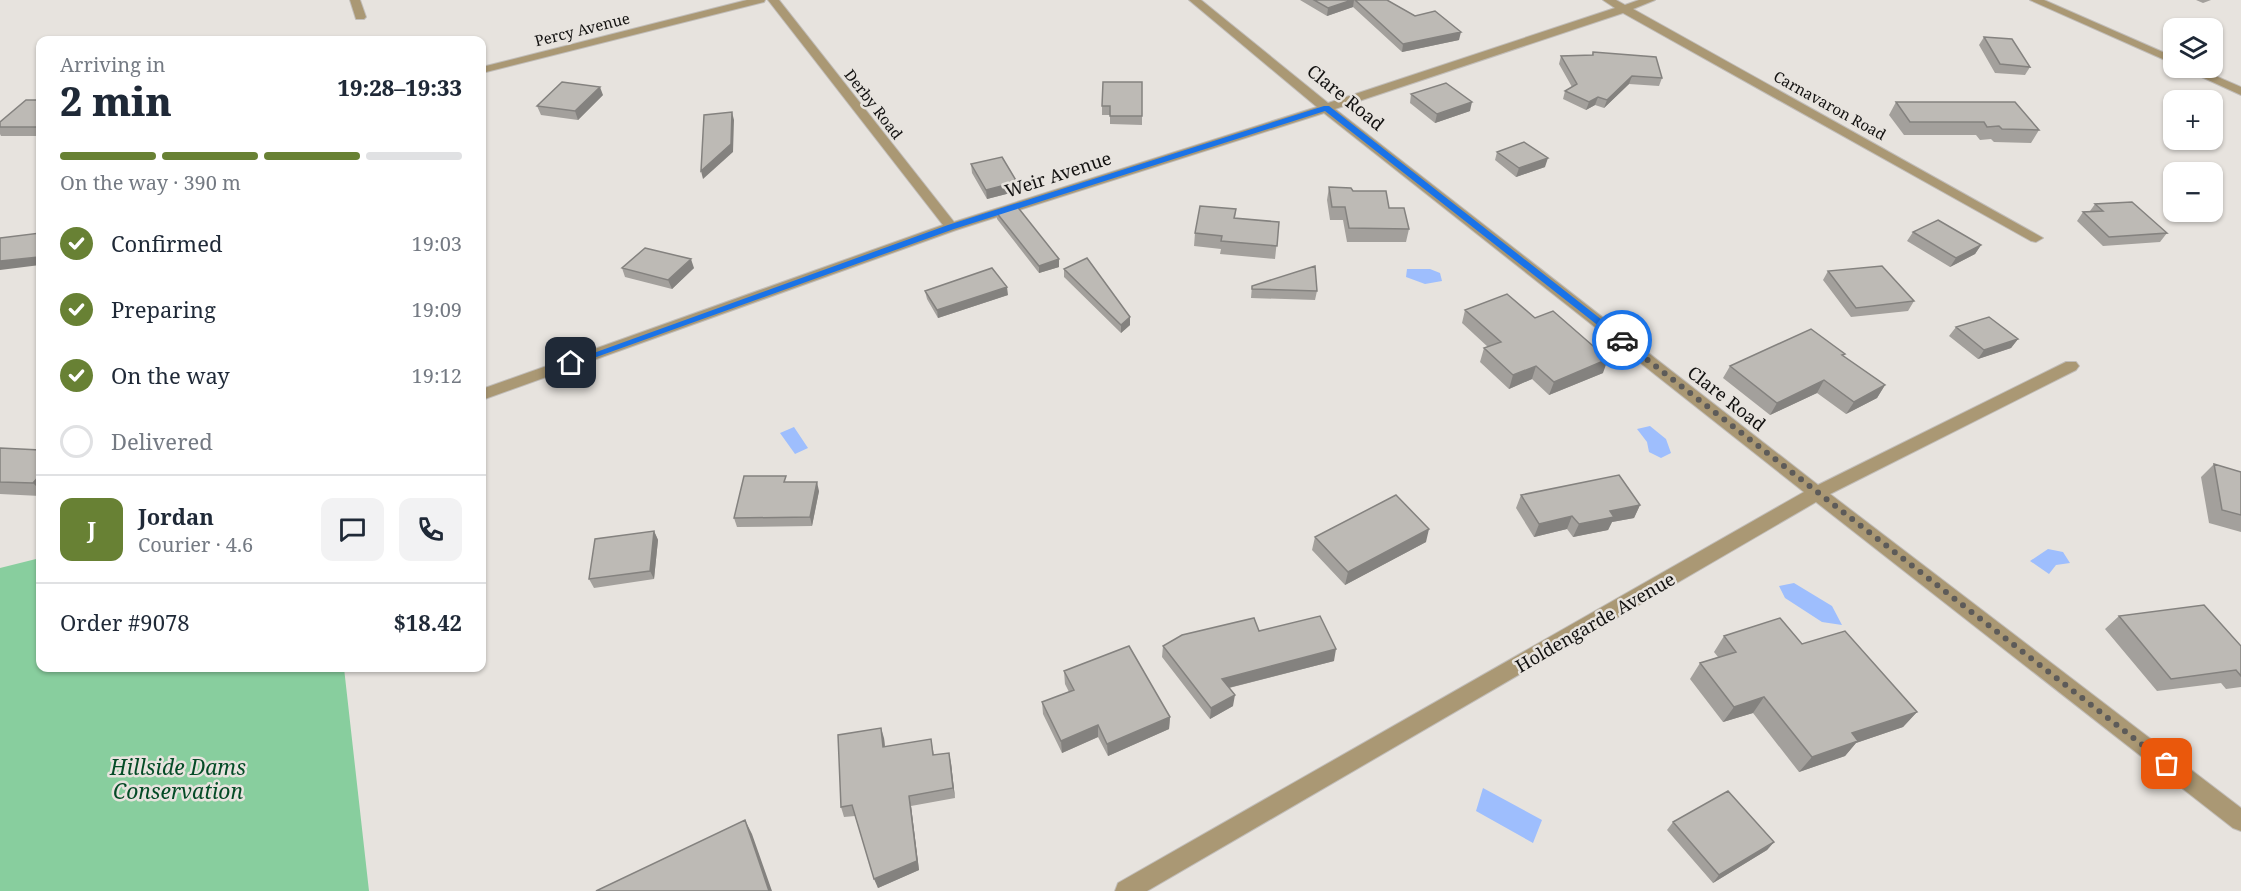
<!DOCTYPE html>
<meta charset="utf-8">
<style>
:root{--surface:#fff;--page:#f2f2f3;--text:#1f2937;--muted:#747a83;--line:#e0e1e3;--accent:#688134}
body{margin:0;font-family:"Noto Serif",serif;background:var(--page);color:var(--text);height:100vh;display:flex;flex-direction:column;font-size:22px;white-space:nowrap}
*{box-sizing:border-box;margin:0}
p{font-size:20px;color:var(--muted)}
.icon{flex:none;width:33px;height:33px;fill:none;stroke:currentColor;stroke-width:2;stroke-linecap:round;stroke-linejoin:round}
.map{position:relative;flex:1;overflow:hidden}
.sheet{position:absolute;left:36px;top:36px;width:450px;height:636px;display:flex;flex-direction:column;background:var(--surface);border-radius:12px;box-shadow:0 2px 4px #0004}
.sheet>*{flex:none}
.buttons{position:absolute;left:2163px;top:18px;display:grid;gap:12px}
.buttons a{display:grid;place-items:center;width:60px;height:60px;border-radius:12px;background:var(--surface);box-shadow:0 2px 4px #0004;font-size:30px}
.pin{position:absolute;display:grid;place-items:center;width:51px;height:51px;color:#fff;margin:-26px;border-radius:12px;box-shadow:0 3px 9px #0006}
.courier{position:absolute;display:grid;place-items:center;width:60px;height:60px;margin:-30px;border:4px solid #1a73e8;border-radius:50%;background:#fff;color:#222;box-shadow:0 2px 8px #0007}
.summary em{font-style:normal;font-weight:800}
.summary div{display:flex;flex-direction:column-reverse}
.summary{display:flex;align-items:center;justify-content:space-between;height:102px;padding:0 24px}
h1{font-size:39px;font-weight:800;line-height:45px}
.bar{display:grid;grid-template-columns:repeat(4,1fr);gap:9px 6px;align-content:center;height:72px;padding:0 24px}
.bar i{height:8px;border-radius:4px;background:var(--line)}
.bar .current{background:var(--accent)}
.bar p{grid-column:span 4}
.line{display:flex;align-items:center;gap:15px;padding:0 24px;border-top:2px solid var(--line)}
.line div{flex:1}
.round{display:grid;place-items:center;flex:none;width:63px;height:63px;border-radius:12px;background:var(--page)}
ol{padding:0 24px;list-style:none}
li{display:flex;align-items:center;gap:18px;height:66px}
li p{margin-inline-start:auto}
li .icon{padding:6px;border-radius:50%;background:var(--accent);color:#fff;stroke-width:4}
li:last-child{color:var(--muted)}
li i{width:33px;height:33px;border:3px solid var(--line);border-radius:50%}
.map>svg:first-child{display:block}
.green{fill:#88ce9e}
.water{fill:#9ebefd}
.lines{fill:none;stroke-linecap:round;stroke-linejoin:round}
.minor-casing{stroke:#c1bdb9;stroke-width:2}
.minor{fill:#aa9874;fill-rule:evenodd}
.wall{fill:#a3a09c}
.shaded-wall{fill:#84827f}
.building{fill:#bdbab5;stroke:#84827f;stroke-width:1.5}
.route{fill:#1a73e8}
.done{stroke:#5d5b59;stroke-width:6;stroke-dasharray:0 10.8}
.labels{text-anchor:middle;dominant-baseline:central;stroke-width:5;stroke-linejoin:round;paint-order:stroke}
.far-street-label{font-size:15px;fill:#131211;stroke:#e7e3de}
.street-label{font-size:18px;fill:#131211;stroke:#e7e3de}
.near-park-label{font-size:21px;font-style:italic;fill:#044b26;stroke:#e7e3de}
</style>
<div class="map">
<svg width="2241" height="891" viewBox="0 0 2241 891">
<rect width="100%" height="100%" fill="#e7e3de"/>
<!-- green -->
<path class="green" d="M40,558V668H344L369,891H0V568Z"/>
<!-- water -->
<path class="water" d="M1407,269H1430L1440,273L1442,281L1425,284L1406,277Z
M1650,426L1666,439L1671,453L1661,458L1649,452L1647,442L1637,429Z
M794,427L808,448L795,454L780,433Z
M2048,549L2063,552L2070,563L2056,565L2049,574L2030,561Z
M1794,583L1832,606L1842,625L1822,622L1785,598L1779,586Z
M1483,788L1542,820L1533,843L1476,811Z"/>
<g class="lines">
<defs>
<path id="minor" d="M350,0H360L366,17L364,19H356Z
M747,0H765L764,2L482,73V67Z
M768,0H779L954,222L1317,107L1189,0H1201L1328,103L1615,8L1603,0H1616L1625,5L1639,0H1655L1633,9L2043,238L2036,242L2031,241L1623,13L1335,109L1818,485L2066,362H2076L2079,366L2076,370L1830,494L2241,808V831L2233,828L1816,502L1147,891H1115L1118,883L1804,492L1324,113L956,230L482,400V389L943,225Z
M2030,0H2044L2174,57V64Z
M2182,68H2197L2241,87V95Z"/>
</defs>
<!-- minor casing -->
<use href="#minor" class="minor-casing"/>
<!-- minor -->
<use href="#minor" class="minor"/>
</g>
<!-- wall -->
<path class="wall" d="M1300,0H1387L1459,40L1402,52L1353,7L1327,16Z
M2196,0H2211L2203,3Z
M1984,37L2030,67L2025,75L1995,73L1979,45Z
M1593,52L1662,78L1659,86L1629,84L1604,108L1595,105L1586,110L1563,99L1565,91L1572,87L1559,64L1561,56L1592,55Z
M1142,82V125L1110,124V115H1102V106Z
M1411,94L1470,111L1435,123L1410,103Z
M603,95L578,120L541,115L537,106Z
M40,100V136H1L0,134V122Z
M1896,102L2039,130L2031,143L1994,142L1991,139L1980,140L1976,135H1904L1889,115Z
M1497,152L1545,167L1516,177L1495,160Z
M971,164L1018,191L987,199L972,173Z
M1329,187L1353,191L1389,208L1409,229L1406,242H1347L1343,220H1330L1327,200Z
M2095,204L2167,233L2160,242L2103,246L2077,221L2083,212L2090,211Z
M1236,209L1235,218L1279,222L1275,259L1220,254L1221,249L1194,246L1195,233Z
M996,212L1059,267L1039,273L997,219Z
M1913,232L1981,245L1975,254L1950,267L1907,241Z
M622,268H694L672,289L625,277Z
M1064,269L1130,317V325L1121,333L1064,277Z
M1828,271L1914,301L1908,311L1851,317L1823,280Z
M1252,286L1317,291L1315,300L1251,298Z
M925,291L1008,295L938,318L927,299Z
M1465,310L1535,318L1603,373L1549,395L1532,379L1509,389L1480,362L1484,348L1488,347L1462,323Z
M1956,327L2018,339L2011,348L1978,359L1949,336Z
M1845,354L1843,357L1885,385L1877,398L1846,414L1817,393L1770,415L1723,378L1730,366Z
M0,448L40,450V496L0,494Z
M2214,464L2241,472V532L2209,523L2201,477Z
M788,482L819,491L812,526L737,527L734,518Z
M1521,495L1640,505L1634,518L1612,522L1608,530L1573,537L1567,529L1534,537L1516,508Z
M654,531L658,540L654,579L594,588L589,579Z
M1315,537L1426,542L1345,585L1312,550Z
M2119,616L2241,646V687L2226,689L2221,683L2157,691L2105,629Z
M1724,636L1802,644L1917,712L1903,727L1856,743L1845,756L1799,772L1753,713L1723,722L1690,679L1700,663L1718,657L1714,652Z
M1163,646L1334,661L1229,688L1233,706L1210,719L1162,657Z
M1064,671L1170,717L1169,729L1108,756L1098,737L1062,753L1043,714L1042,702L1069,692L1065,684Z
M884,738L885,747L931,739L934,755L951,763L955,798L911,806L919,870L878,888L855,816L844,817L841,807Z
M1673,822L1774,842L1767,850L1713,883L1667,830Z"/>
<!-- shaded-wall -->
<path class="shaded-wall" d="M1352,0H1354L1353,7L1327,16L1328,8Z
M1461,32L1459,40L1402,52L1403,44Z
M1632,76L1629,84L1604,108L1607,100Z
M600,87L603,95L578,120L575,111Z
M1598,97L1595,105L1586,110L1589,102Z
M1472,102L1470,111L1435,123L1437,114Z
M732,112L734,120L733,152L703,179L701,171Z
M1548,158L1545,167L1516,177L1519,168Z
M1017,182L1018,191L987,199L986,190Z
M1981,245L1975,254L1950,267L1956,258Z
M38,257L40,265L0,270V261Z
M691,259L694,268L672,289L668,280Z
M1059,259V267L1039,273V266Z
M1007,287L1008,295L938,318L937,310Z
M1130,317V325L1121,333V325Z
M2018,339L2011,348L1978,359L1984,350Z
M1608,359L1603,373L1549,395L1554,382Z
M1536,366L1532,379L1509,389L1513,375Z
M1824,380L1817,393L1770,415L1777,403Z
M1885,385L1877,398L1846,414L1854,402Z
M40,475V490L33,483Z
M817,482L819,491L812,526L810,517Z
M1640,505L1634,518L1612,522L1608,530L1573,537L1579,524L1610,511Z
M1572,516L1567,529L1534,537L1539,524Z
M1429,529L1426,542L1345,585L1348,572Z
M654,531L658,540L654,579L650,571Z
M1336,649L1334,661L1220,690L1222,679Z
M1235,695L1233,706L1210,719L1211,708Z
M1764,697L1753,713L1723,722L1734,707Z
M1917,712L1903,727L1856,743L1845,756L1799,772L1812,757L1852,733Z
M1170,717L1169,729L1108,756L1107,744Z
M1098,725V737L1062,753L1061,741Z
M881,728L884,738L886,758L883,747Z
M949,753L951,763L955,798L953,788Z
M909,796L911,806L919,870L878,888L874,879Z
M745,820L752,834L772,891H769Z
M1774,842L1767,850L1713,883L1719,875Z"/>
<!-- building -->
<path class="building" d="M1314,0H1352L1328,8Z
M1355,0H1387L1415,16L1435,11L1461,32L1403,44Z
M1984,37L2012,39L2030,67L2000,64Z
M1593,52L1656,57L1662,78L1632,76L1607,100L1598,97L1589,102L1565,91L1577,84L1561,56L1593,55Z
M562,82L600,87L575,111L537,106Z
M1103,82H1142V116H1110V106H1102Z
M1446,83L1472,102L1437,114L1411,94Z
M26,100H40V127H0V122Z
M1896,102H2015L2039,130L2002,129L1999,126L1987,127L1984,122H1910Z
M732,112L731,144L701,171L704,115Z
M1524,142L1548,158L1519,168L1497,152Z
M1002,157L1017,182L986,190L971,164Z
M1329,187L1351,188L1353,191H1386L1389,208H1404L1409,229L1349,228L1345,207H1332Z
M2132,202L2167,233L2109,237L2083,212L2103,211L2095,204Z
M1016,205L1059,259L1039,266L996,212Z
M1200,206L1236,209L1234,218L1279,222L1277,246L1221,241L1222,236L1195,233Z
M1938,220L1981,245L1956,258L1913,232Z
M40,233V271L38,257L0,261V238Z
M645,248L691,259L668,280L622,268Z
M1087,258L1130,317L1121,325L1064,269Z
M1315,266L1317,291L1252,289V286Z
M1882,266L1914,301L1856,308L1828,271Z
M992,268L1007,287L937,310L925,291Z
M1507,294L1535,318L1553,311L1608,359L1554,382L1536,366L1513,375L1484,348L1501,342L1465,310Z
M1989,317L2018,339L1984,350L1956,327Z
M1811,329L1845,354L1842,355L1885,385L1854,402L1824,380L1777,403L1730,366Z
M0,448L40,450V475L33,483L0,482Z
M2214,464L2241,472V515L2222,510Z
M1619,475L1640,505L1610,511L1614,517L1579,524L1572,516L1539,524L1521,495Z
M744,476H786L784,482H817L810,517L734,518Z
M1396,495L1429,529L1348,572L1315,537Z
M654,531L650,571L589,579L595,539Z
M2204,605L2241,646V676L2236,670L2171,679L2119,616Z
M1320,616L1336,649L1222,679L1235,695L1211,708L1163,646L1182,635L1254,618L1259,631Z
M1780,618L1802,644L1845,631L1917,712L1852,733L1858,741L1812,757L1764,697L1734,707L1700,663L1736,652L1724,636Z
M1129,646L1170,717L1107,744L1098,725L1061,741L1042,702L1074,690L1064,671Z
M881,728L883,747L931,739L933,755L949,753L953,788L909,796L917,861L874,879L852,805L841,807L838,735Z
M1728,791L1774,842L1719,875L1673,822Z
M745,820L769,891H596Z"/>
<!-- route -->
<path class="route" d="M1324,106H1329L1625,338V342H1619L1325,111L954,229L574,365L566,363L948,225Z"/>
<g class="lines">
<!-- done -->
<path class="done" d="M1622,340L2167,764"/>
</g>
<g class="labels">
<!-- far-street labels -->
<g class="far-street-label">
<text transform="translate(582 29) rotate(-14)">Percy Avenue</text>
<text transform="translate(874 104) rotate(52)">Derby Road</text>
<text transform="translate(1830 105) rotate(29)">Carnavaron Road</text>
</g>
<!-- street labels -->
<g class="street-label">
<text transform="translate(1346 97) rotate(39)">Clare Road</text>
<text transform="translate(1058 174) rotate(-18)">Weir Avenue</text>
<text transform="translate(1727 398) rotate(38)">Clare Road</text>
<text transform="translate(1595 622) rotate(-30)">Holdengarde Avenue</text>
</g>
<!-- near-park labels -->
<g class="near-park-label">
<text x="178" y="767">Hillside Dams<tspan x="178" dy="24">Conservation</tspan></text>
</g>
</g>
</svg>
<div class="buttons">
<a><svg class="icon" aria-label="layers" viewBox="0 0 24 24"><path d="M12 4l9 5-9 5-9-5zM3 14l9 5 9-5"/></svg></a>
<a>+</a>
<a>−</a>
</div>
<div class="pin" style="left:2167px;top:764px;background:#ea580c"><svg class="icon" aria-label="bag" viewBox="0 0 24 24"><path d="M5 8h14l-1 12H6zM9 8a3 3 0 0 1 6 0"/></svg></div>
<div class="pin" style="left:571px;top:363px;background:#1f2937"><svg class="icon" aria-label="home" viewBox="0 0 24 24"><path d="M3 11l9-7 9 7M6 9v11h12V9"/></svg></div>
<div class="courier" style="left:1622px;top:340px"><svg class="icon" aria-label="car" viewBox="0 0 24 24"><path d="M5 17H2v-5l4-1 3-4h7l3 4 3 1v5h-3M9 17h6M6 11h13"/><circle cx="7" cy="17" r="2"/><circle cx="17" cy="17" r="2"/></svg></div>
<section class="sheet">
<div class="summary"><div><h1>2 min</h1><p>Arriving in</p></div><em>19:28–19:33</em></div>
<div class="bar"><i class="current"></i><i class="current"></i><i class="current"></i><i></i><p>On the way · 390 m</p></div>
<ol>
<li><svg class="icon" aria-label="check" viewBox="0 0 24 24"><path d="M5 12l5 5 9-10"/></svg>Confirmed<p>19:03</p></li>
<li><svg class="icon" aria-label="check" viewBox="0 0 24 24"><path d="M5 12l5 5 9-10"/></svg>Preparing<p>19:09</p></li>
<li><svg class="icon" aria-label="check" viewBox="0 0 24 24"><path d="M5 12l5 5 9-10"/></svg>On the way<p>19:12</p></li>
<li><i></i>Delivered</li>
</ol>
<div class="line" style="height:108px"><b class="round" style="background:var(--accent);color:#fff">J</b><div><b>Jordan</b><p>Courier · 4.6</p></div><a class="round"><svg class="icon" aria-label="chat" viewBox="0 0 24 24"><path d="M4 5h16v11H9l-5 4z"/></svg></a><a class="round"><svg class="icon" aria-label="phone" viewBox="0 0 24 24"><path d="M5 4h4l2 5-3 2q2 4 5 5l2-3 5 2v4C11 20 4 13 5 4z"/></svg></a></div>
<div class="line" style="height:78px"><div>Order #9078</div><b>$18.42</b></div>
</section>
</div>
